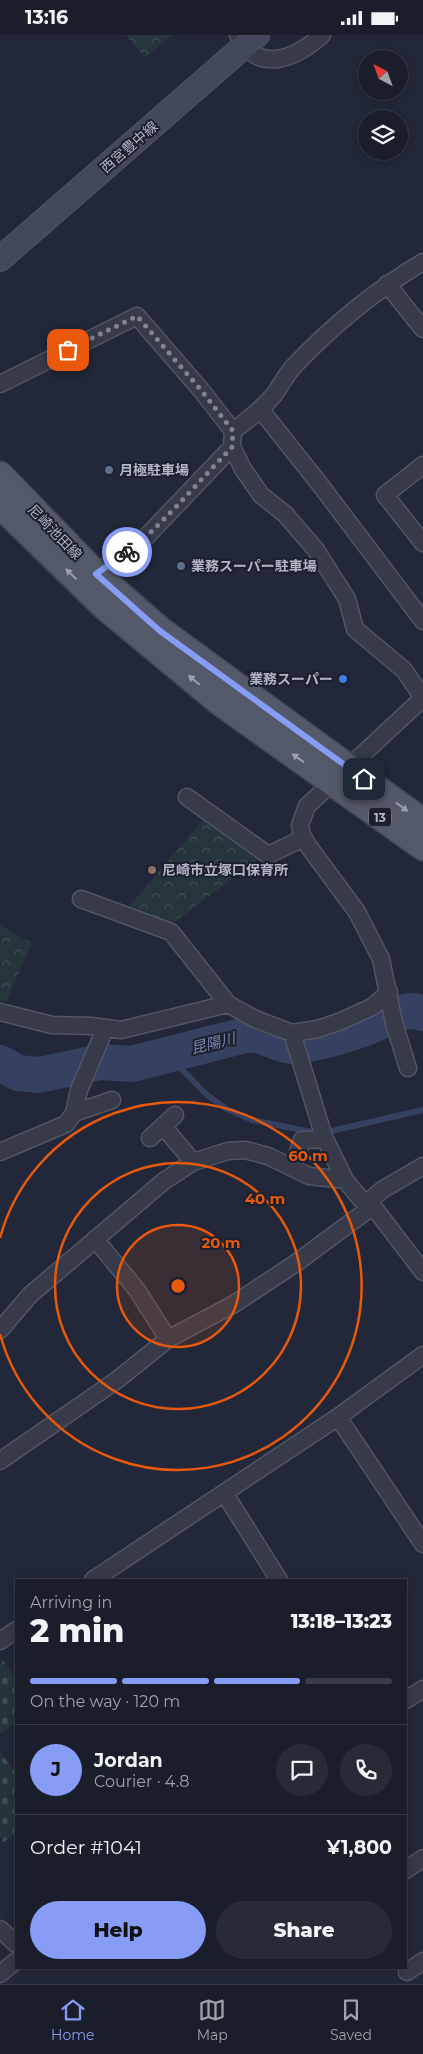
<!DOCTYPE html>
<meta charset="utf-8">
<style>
:root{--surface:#1a1e2b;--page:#272b37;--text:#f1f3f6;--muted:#9fa2a9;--line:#383c47;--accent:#879cf5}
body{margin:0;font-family:Montserrat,"Noto Sans JP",sans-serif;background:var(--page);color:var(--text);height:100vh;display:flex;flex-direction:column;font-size:19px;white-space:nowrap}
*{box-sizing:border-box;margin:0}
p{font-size:16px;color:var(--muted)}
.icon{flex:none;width:28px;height:28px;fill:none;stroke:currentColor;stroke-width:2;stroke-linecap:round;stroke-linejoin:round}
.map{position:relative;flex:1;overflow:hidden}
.drawer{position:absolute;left:15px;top:1544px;width:392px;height:390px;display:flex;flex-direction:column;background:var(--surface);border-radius:0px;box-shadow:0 2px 12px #0003,0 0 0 1px var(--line)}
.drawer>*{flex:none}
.needle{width:32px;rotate:319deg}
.tools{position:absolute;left:358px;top:15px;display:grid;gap:10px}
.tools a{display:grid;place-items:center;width:50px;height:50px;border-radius:50%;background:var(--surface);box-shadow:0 2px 12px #0003,0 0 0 1px var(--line);font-size:25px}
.pin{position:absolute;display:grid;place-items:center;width:42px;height:42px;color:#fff;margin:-21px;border-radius:10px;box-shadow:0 2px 8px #0006}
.courier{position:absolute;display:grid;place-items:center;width:50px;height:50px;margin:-25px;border:4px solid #879cf5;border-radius:50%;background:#fff;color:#222;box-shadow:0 1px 6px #0007}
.headline em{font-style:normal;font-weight:800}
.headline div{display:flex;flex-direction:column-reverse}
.headline{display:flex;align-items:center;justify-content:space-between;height:85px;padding:0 15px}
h1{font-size:32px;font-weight:800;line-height:38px}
.bar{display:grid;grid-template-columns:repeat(4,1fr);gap:8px 5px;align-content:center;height:60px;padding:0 15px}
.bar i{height:6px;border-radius:4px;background:var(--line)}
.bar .on{background:var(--accent)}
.bar p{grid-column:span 4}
.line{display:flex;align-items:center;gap:12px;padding:0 15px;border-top:1px solid var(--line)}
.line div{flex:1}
.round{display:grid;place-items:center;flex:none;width:52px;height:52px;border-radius:26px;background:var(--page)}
.primary-button{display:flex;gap:10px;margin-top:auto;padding:10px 15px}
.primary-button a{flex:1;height:58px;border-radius:30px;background:var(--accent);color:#111;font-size:20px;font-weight:800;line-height:58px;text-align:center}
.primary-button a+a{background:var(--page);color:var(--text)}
.status{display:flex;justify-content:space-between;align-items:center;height:35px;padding:0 25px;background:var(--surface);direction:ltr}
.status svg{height:14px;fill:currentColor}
.dock{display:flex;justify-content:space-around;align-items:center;height:70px;border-top:1px solid var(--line);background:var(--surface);font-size:14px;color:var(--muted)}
.dock a{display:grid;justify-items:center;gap:2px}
.dock .on{color:var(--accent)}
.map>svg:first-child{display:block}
.forest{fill:url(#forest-crowns)}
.cemetery{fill:url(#cemetery-stones)}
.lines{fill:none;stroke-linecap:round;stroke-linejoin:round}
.stream{stroke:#364060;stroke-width:6}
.river{stroke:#364060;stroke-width:36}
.minor-casing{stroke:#515564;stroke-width:19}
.secondary-casing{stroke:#515564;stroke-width:26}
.primary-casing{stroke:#3f4353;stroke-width:29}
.minor{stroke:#363a49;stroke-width:16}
.secondary{stroke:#44485c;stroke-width:24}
.primary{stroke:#54596a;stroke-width:26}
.oneway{fill:#9a9eaf}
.done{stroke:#7f8495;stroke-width:5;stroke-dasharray:0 9}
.route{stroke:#879cf5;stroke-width:6}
.ring{fill:none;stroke:#e8590c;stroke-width:2.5}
.service-dot{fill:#5c6f8a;stroke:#1b1f2e;stroke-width:2}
.shop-dot{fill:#3f7fe0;stroke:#1b1f2e;stroke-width:2}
.education-dot{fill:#8d6e63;stroke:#1b1f2e;stroke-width:2}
.labels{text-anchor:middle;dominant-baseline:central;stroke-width:4;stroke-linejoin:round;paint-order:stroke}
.shield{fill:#1b1f2e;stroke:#848898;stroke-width:1}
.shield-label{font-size:12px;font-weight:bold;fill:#b1b5c6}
.street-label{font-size:14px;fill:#b1b5c6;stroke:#1b1f2e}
.poi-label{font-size:14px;font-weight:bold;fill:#b1b5c6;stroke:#1b1f2e;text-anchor:start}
.water-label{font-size:15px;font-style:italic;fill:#7986ad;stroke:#1b1f2e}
.centre{fill:#e8590c;stroke:#1b1f2e;stroke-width:2.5}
.ring-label{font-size:15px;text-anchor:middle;font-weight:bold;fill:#e8590c;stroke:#1b1f2e;stroke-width:4;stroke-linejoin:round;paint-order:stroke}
</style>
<div class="status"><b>13:16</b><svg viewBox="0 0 49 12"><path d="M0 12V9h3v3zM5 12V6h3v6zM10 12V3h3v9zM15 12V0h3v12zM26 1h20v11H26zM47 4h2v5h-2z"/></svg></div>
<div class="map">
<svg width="423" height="1949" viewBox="0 0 423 1949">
<defs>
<pattern id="forest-crowns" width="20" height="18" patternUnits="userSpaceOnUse" patternTransform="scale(1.25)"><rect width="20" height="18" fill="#25353b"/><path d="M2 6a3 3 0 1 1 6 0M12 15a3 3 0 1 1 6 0" fill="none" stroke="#425056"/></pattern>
<pattern id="cemetery-stones" width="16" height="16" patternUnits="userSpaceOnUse" patternTransform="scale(1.25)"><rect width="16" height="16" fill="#25353b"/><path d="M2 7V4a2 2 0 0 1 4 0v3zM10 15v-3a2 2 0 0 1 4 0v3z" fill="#425056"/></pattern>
</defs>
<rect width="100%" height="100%" fill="#222839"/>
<!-- forest -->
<path class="forest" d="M126,0H172L145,23Z
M203,784L260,823L173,888L128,873Z
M0,890L32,908L6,967L0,966Z"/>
<!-- cemetery -->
<path class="cemetery" d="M3,1625L16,1645V1687L0,1699V1628Z
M0,1717L16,1738V1798L4,1807L0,1802Z"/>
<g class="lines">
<!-- stream -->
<path class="stream" d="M168,1020L207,1060L225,1073L252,1085L307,1096L327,1097L423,1075"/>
<!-- river -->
<path class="river" d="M0,1028L18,1038L39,1040L100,1027L132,1029L249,999C272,1000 280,1015 304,1010C324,1006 346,1000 365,993C385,986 401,971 423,978"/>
<defs>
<path id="minor" d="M238,0C258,40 295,24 322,0
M387,249L423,294
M0,349L137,281L201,355L233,396
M260,374L318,447L423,586
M423,430L385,460L423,508
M96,539L146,502L232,412
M423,663L404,635L355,594L347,564L316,515L285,479L261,460L243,434L232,412L233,396C248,385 261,375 273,361C281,351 286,339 295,330C333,290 376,255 423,227
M187,762L268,820L304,803
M81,864L171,897L228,969L255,984L292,998L318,994L341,986L372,972L389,957
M0,977L52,990L91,991L121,995L228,969
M292,998L324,1102L345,1145L369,1174H375L423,1237
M408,1033L394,988L381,924L357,877L309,812L302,800L300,790L307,771L423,663
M74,1078L112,1065
M163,1091L193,1127
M150,1103L175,1080
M0,1117L66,1089L74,1078L79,1055L105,994
M293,1132L302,1105L325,1104
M365,1169L382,1155L423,1131
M95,1204L137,1255L168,1304
M0,1295L30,1260L164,1146L193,1127L228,1116L245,1115L268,1121L309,1141L345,1145
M338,1382L423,1509
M0,1426L117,1345L168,1304L234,1269L296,1228L369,1174
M225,1459L279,1545
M93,1545L338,1382L423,1320
M0,1606L16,1595
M406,1665L423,1654
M406,1835L423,1823
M0,1894L16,1909
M407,1937L423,1926
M0,1939L16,1926"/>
<path id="secondary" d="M0,224L257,0"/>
<path id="primary" d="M0,440L96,539L160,595L423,787
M0,470L104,571L221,668L423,812"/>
</defs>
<!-- minor casing -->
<use href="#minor" class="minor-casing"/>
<!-- secondary casing -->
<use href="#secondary" class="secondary-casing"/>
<!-- primary casing -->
<use href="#primary" class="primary-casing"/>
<!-- minor -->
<use href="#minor" class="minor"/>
<!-- secondary -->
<use href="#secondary" class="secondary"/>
<!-- primary -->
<use href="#primary" class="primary"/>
</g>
<!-- one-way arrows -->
<defs><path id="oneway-solid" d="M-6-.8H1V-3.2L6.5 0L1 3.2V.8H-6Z" transform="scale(1.25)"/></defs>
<g class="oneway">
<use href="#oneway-solid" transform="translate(71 539) rotate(-136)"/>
<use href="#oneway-solid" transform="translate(194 645) rotate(-140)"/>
<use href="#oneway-solid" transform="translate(298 723) rotate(-144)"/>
<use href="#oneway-solid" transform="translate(402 772) rotate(36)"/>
</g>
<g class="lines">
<!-- done -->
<path class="done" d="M68,315L137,281L201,355L233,396L232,412L174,474L146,502L127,517"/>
<!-- route -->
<path class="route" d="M127,517L96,539L160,596L364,744"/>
</g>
<!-- distance rings -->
<circle cx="178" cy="1251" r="61" fill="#e8590c" fill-opacity=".12"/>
<g class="ring">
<circle cx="178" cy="1251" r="61"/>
<circle cx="178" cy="1251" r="123"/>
<path d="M0 1203A184 184 0 1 1 0 1299"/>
</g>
<!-- markers -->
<g class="service-dot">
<circle cx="109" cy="435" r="5"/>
<circle cx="181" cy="531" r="5"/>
</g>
<circle class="shop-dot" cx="343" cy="644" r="5"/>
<circle class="education-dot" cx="152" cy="835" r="5"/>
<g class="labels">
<!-- shield labels -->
<rect class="shield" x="369" y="772.5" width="22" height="19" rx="4"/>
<g class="shield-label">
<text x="380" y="782">13</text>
</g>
<!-- street labels -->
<g class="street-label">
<text transform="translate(129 112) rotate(-41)">西宮豊中線</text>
<text transform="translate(55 497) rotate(46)">尼崎池田線</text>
</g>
<!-- poi labels -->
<g class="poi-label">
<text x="119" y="435">月極駐車場</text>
<text x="191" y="531">業務スーパー駐車場</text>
<text x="333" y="644" text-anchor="end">業務スーパー</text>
<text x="162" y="835">尼崎市立塚口保育所</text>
</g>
<!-- water labels -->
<g class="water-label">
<text transform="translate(213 1008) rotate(-14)">昆陽川</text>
</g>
</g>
<circle cx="178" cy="1251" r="8" class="centre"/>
<g class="ring-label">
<text x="308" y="1126">60 m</text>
<text x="265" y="1169">40 m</text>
<text x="221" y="1213">20 m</text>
</g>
</svg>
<div class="tools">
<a><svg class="needle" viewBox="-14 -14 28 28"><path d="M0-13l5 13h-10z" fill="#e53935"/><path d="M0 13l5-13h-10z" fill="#9fa2a9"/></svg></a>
<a><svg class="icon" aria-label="layers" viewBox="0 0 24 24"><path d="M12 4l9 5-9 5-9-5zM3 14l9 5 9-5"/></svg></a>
</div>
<div class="pin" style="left:68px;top:315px;background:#ea580c"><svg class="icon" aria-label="bag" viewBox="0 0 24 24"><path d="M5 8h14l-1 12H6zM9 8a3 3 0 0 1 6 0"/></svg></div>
<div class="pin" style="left:364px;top:744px;background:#1f2937"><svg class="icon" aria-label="home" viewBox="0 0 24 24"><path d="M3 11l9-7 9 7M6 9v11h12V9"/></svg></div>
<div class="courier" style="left:127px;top:517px"><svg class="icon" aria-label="bike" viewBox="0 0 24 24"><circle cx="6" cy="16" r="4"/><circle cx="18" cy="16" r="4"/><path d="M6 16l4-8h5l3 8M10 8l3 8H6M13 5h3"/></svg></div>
<section class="drawer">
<div class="headline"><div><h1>2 min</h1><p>Arriving in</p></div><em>13:18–13:23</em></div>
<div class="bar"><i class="on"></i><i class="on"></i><i class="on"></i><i></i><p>On the way · 120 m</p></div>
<div class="line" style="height:90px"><b class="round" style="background:var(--accent);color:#111">J</b><div><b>Jordan</b><p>Courier · 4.8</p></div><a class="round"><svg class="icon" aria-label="chat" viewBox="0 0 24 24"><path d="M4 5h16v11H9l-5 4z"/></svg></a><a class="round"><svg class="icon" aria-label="phone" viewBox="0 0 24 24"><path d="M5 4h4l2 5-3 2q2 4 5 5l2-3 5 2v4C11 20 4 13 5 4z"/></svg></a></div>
<div class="line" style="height:65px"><div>Order #1041</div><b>¥1,800</b></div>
<div class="primary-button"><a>Help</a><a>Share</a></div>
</section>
</div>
<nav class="dock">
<a class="on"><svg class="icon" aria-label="home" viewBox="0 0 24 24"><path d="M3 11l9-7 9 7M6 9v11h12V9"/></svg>Home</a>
<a><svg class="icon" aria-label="map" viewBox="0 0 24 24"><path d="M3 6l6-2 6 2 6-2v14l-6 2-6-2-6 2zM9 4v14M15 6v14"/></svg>Map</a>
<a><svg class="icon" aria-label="saved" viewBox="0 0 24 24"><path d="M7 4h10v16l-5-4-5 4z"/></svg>Saved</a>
</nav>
